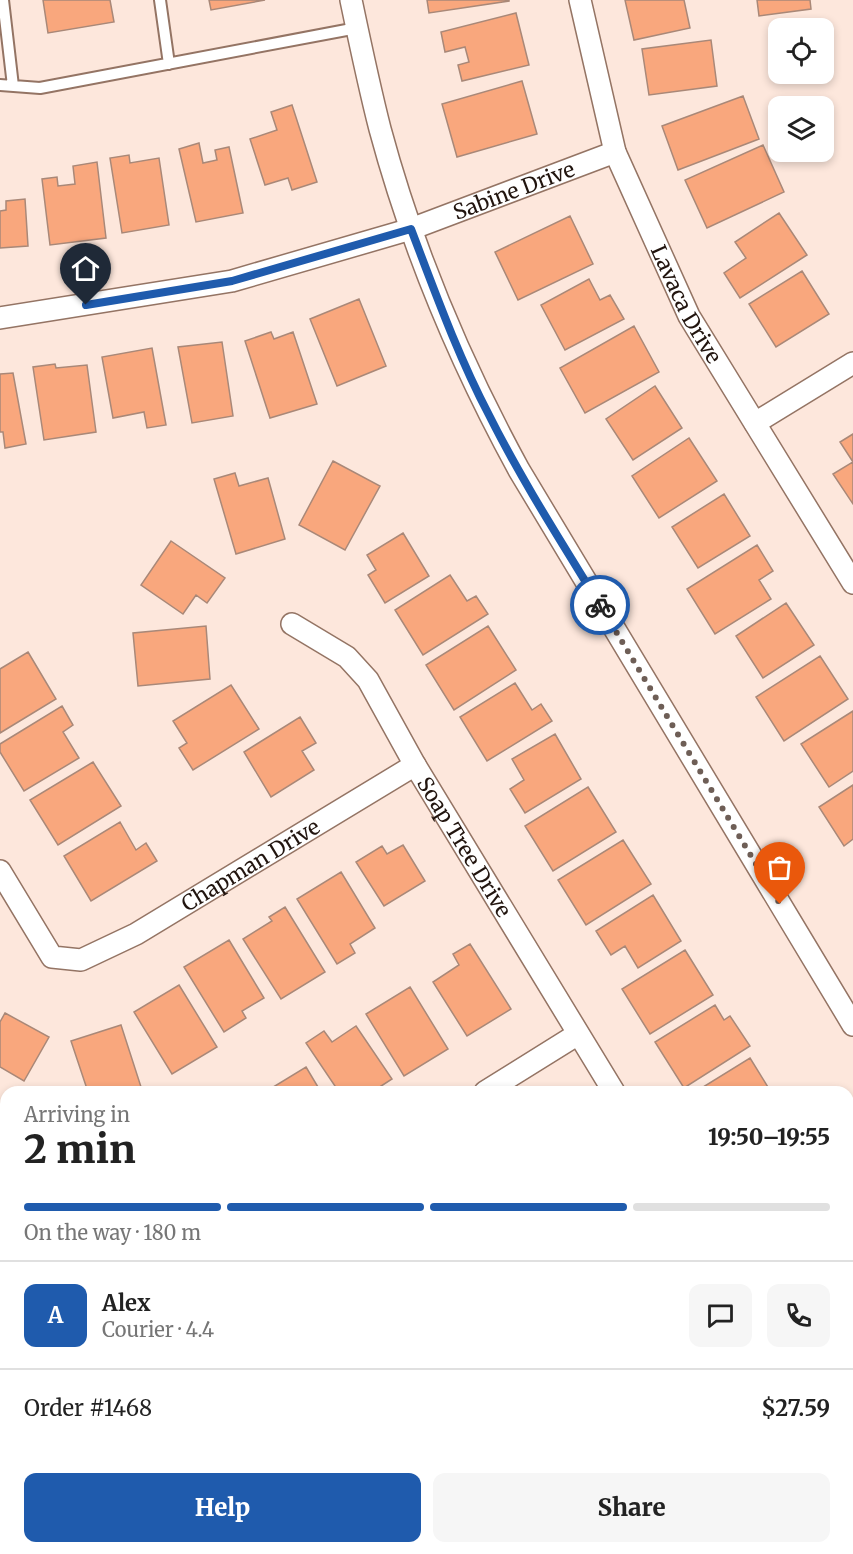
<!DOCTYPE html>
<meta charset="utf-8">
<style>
:root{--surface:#fff;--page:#f6f6f6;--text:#222;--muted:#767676;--line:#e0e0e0;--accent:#1f5bad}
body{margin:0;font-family:Merriweather,serif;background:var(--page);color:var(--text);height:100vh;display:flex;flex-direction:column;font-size:22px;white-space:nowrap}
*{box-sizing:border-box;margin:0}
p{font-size:20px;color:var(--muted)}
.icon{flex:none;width:33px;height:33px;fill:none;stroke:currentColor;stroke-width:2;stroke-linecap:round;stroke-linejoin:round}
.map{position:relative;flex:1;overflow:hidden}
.drawer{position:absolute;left:0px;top:1086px;width:854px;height:468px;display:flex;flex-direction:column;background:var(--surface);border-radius:18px 18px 0 0;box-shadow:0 3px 9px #0003}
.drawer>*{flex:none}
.controls{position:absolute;left:768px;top:18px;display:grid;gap:12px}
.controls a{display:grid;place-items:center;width:66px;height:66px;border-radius:12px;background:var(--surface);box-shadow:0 3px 9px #0003;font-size:30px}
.pin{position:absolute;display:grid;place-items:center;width:51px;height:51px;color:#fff;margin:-62px -26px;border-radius:50% 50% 50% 0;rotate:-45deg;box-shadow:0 0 6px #0007}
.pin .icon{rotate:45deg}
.courier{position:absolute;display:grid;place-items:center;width:60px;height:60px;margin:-30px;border:4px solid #1f5bad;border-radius:50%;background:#fff;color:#222;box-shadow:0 2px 8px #0007}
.overview em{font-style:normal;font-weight:800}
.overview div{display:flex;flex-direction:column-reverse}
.overview{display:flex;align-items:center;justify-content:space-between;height:102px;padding:0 24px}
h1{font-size:39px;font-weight:800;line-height:45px}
.bar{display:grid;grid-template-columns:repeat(4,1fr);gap:9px 6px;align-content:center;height:72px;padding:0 24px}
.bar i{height:8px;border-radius:4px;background:var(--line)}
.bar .selected{background:var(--accent)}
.bar p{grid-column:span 4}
.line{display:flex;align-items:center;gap:15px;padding:0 24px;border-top:2px solid var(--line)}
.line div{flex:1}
.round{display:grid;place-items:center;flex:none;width:63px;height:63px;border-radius:12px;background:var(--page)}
.button{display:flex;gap:12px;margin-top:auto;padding:12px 24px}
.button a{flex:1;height:69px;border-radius:12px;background:var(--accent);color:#fff;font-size:24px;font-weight:800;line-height:69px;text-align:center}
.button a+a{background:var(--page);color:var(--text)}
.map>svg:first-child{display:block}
.building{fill:#f9a77d;stroke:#a98878;stroke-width:1.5}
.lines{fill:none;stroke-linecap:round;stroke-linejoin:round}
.service-casing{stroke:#947464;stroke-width:14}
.minor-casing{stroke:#947464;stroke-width:24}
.service{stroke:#fff;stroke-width:10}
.minor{stroke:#fff;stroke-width:21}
.done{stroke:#6e5e56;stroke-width:6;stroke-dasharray:0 10.8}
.route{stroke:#1f5bad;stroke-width:8}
.labels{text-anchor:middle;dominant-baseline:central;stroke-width:6;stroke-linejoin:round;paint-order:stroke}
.street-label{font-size:21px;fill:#21140e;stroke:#fff7f4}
</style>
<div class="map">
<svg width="853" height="1554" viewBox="0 0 853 1554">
<rect width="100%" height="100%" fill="#fde7dc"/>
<!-- building -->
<path class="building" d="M43,0H110L114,22L48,33Z
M209,0H265L211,10Z
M427,0H509V1L429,13Z
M625,0H684L690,28L634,40Z
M757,0H810L811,9L759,16Z
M516,13L529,65L462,81L458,65L469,62L465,47L445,52L441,32Z
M711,40L717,86L649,95L642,49Z
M522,81L537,134L457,157L442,104Z
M743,96L759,139L678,170L662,126Z
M292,105L317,182L292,190L288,178L265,185L250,139L277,130L271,112Z
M199,143L203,163L217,160L215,150L229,147L243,213L196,222L179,149Z
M763,145L784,192L707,228L685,180Z
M129,155L130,163L159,158L169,225L122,233L110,158Z
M97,162L106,238L50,245L42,179L57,177L58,186L75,184L73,166Z
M25,199L28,246L0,248V211L6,210V201Z
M779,213L807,255L740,298L724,273L746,258L735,242Z
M570,216L593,264L518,300L495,252Z
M802,271L829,314L776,347L749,304Z
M589,279L600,300L610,295L624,319L565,350L541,305Z
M359,299L386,366L337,386L310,319Z
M634,326L659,372L585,413L560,368Z
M271,332L274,339L293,332L317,404L270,418L245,341Z
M222,342L233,416L192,423L178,347Z
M152,348L166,425L147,428L144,412L113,418L102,357Z
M55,364L56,368L87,365L96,432L44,440L33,367Z
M13,373L26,444L5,448L3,432H0V374Z
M655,386L682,428L633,460L606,419Z
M853,434V504L833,474L853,462L840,442Z
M689,438L717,481L659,518L632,476Z
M333,461L380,486L345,550L299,525Z
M235,473L239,486L268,478L285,539L236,554L214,479Z
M724,494L750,536L698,568L672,527Z
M403,533L429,576L385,603L368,575L376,570L367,555Z
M171,541L225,578L207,603L196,595L183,614L141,585Z
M757,545L773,571L759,580L771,599L715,634L687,589Z
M450,575L467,601L476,596L488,614L423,655L395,610Z
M786,603L814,645L763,678L736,636Z
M206,626L210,679L138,686L133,633Z
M488,626L516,670L454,710L426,665Z
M28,652L56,699L0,733V669Z
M820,656L848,699L784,741L756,697Z
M515,683L532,710L541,704L552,721L487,761L460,717Z
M231,685L259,729L193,770L179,748L187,743L173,721Z
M62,706L73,725L63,732L79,758L24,791L0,752V744Z
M853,711V771L829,787L801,744Z
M300,717L316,743L302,751L314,770L271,797L244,752Z
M555,734L581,779L525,813L510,789L524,780L512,759Z
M93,762L121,806L58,845L30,800Z
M853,785V839L844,846L819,807Z
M588,787L616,832L553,871L525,826Z
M120,822L136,850L146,843L157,861L91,901L64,856Z
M623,840L651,884L586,925L558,880Z
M403,845L425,881L384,906L356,862L382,846L387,854Z
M341,872L375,928L350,944L355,953L337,964L297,899Z
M653,895L681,941L638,968L625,946L611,955L596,931Z
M285,907L325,972L281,999L243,939L272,921L269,917Z
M229,940L264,998L242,1011L246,1018L224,1032L184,967Z
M470,944L511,1009L467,1036L433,982L459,965L453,954Z
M685,950L713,995L650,1034L622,989Z
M179,985L217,1047L172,1074L134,1012Z
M410,987L448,1049L404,1076L366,1014Z
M715,1005L724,1020L730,1016L750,1046L684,1088L655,1042Z
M5,1013L49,1037L24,1081L0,1067V1022Z
M121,1025L142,1090L136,1092H88L71,1041Z
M356,1026L392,1079L372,1092H339L306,1043L324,1031L332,1042Z
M750,1058L771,1092H695Z
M306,1067L321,1092H265Z
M6,1250V1306L0,1297V1254Z
M853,1318V1356L848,1347V1321Z
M197,1548H230L234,1554H187Z
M493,1548H511L514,1553L523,1548H536L540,1554H484Z
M550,1548H612L614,1550L608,1554H554Z
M772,1548H829L833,1554H775Z"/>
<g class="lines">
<defs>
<path id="service" d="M3,0L13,86
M160,0L169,64
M0,85L40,88L357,28"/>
<g id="minor">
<path d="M351,0C360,43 369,86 380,129C412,248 460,362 519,470L853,1025"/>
<path id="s1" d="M580,0L615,152L689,316L853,583"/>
<path id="s2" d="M0,318L232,281L411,229L615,152"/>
<path d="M755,423L853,363"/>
<path id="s3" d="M292,624L347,657L368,680L415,765L614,1092"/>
<path id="s4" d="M0,871L52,957L81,960L136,934L415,765"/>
<path d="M485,1092L578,1034"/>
<path d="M848,1269L853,1266"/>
<path d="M0,1392L6,1388"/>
<path d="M848,1478L853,1487"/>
<path d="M309,1548L315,1554"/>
<path d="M374,1554L386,1548"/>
</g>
</defs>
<!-- service casing -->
<use href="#service" class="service-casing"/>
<!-- minor casing -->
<use href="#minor" class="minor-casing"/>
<!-- service -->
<use href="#service" class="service"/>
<!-- minor -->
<use href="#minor" class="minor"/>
</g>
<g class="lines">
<!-- done -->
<path class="done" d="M600,605L780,904"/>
<!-- route -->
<path class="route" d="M86,305L232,281L411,229C435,292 458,356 489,415C522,481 562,543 600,605"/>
</g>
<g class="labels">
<!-- street labels -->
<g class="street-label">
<text stroke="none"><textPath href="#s2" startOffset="531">Sabine Drive</textPath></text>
<text stroke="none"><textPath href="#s1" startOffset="324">Lavaca Drive</textPath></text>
<text stroke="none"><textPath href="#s3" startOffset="288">Soap Tree Drive</textPath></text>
<text stroke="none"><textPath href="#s4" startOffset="324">Chapman Drive</textPath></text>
</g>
</g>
</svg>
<div class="controls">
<a><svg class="icon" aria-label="locate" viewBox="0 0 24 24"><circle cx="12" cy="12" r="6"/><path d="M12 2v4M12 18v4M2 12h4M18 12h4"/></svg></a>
<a><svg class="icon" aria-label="layers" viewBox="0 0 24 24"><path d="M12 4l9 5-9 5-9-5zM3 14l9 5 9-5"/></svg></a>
</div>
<div class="pin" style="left:780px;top:904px;background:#ea580c"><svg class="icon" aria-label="bag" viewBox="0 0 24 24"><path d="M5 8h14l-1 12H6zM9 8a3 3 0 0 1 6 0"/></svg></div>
<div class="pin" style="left:86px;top:305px;background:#1f2937"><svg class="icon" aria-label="home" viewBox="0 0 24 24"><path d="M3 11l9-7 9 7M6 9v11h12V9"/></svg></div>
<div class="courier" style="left:600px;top:605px"><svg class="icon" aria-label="bike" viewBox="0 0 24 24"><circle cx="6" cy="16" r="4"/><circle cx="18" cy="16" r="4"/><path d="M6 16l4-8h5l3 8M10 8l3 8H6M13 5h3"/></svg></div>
<section class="drawer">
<div class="overview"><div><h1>2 min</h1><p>Arriving in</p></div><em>19:50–19:55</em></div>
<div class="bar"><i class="selected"></i><i class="selected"></i><i class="selected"></i><i></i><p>On the way · 180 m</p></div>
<div class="line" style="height:108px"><b class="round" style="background:var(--accent);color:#fff">A</b><div><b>Alex</b><p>Courier · 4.4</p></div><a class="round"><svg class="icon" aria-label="chat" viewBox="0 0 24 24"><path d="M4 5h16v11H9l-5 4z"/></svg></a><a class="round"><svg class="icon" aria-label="phone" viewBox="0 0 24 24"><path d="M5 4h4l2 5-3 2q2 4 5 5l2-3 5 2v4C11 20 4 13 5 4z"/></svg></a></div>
<div class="line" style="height:78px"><div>Order #1468</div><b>$27.59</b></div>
<div class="button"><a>Help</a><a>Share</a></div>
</section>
</div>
